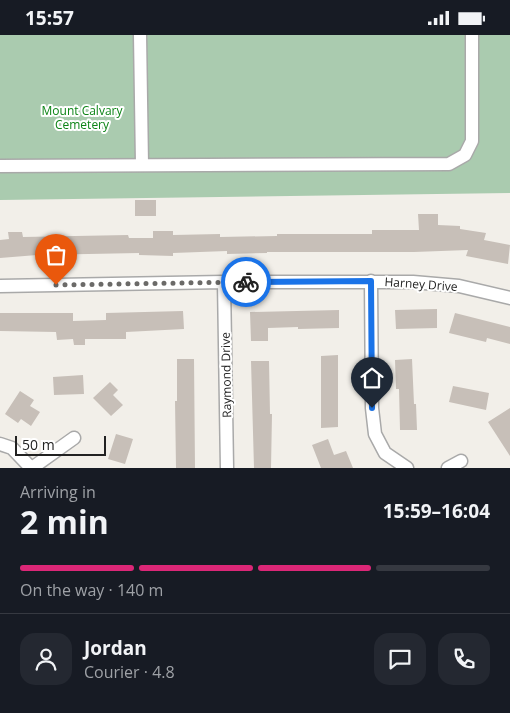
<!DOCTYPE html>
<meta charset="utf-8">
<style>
:root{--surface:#171b24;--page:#242831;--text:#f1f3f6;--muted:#9ea1a6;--line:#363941;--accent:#db2777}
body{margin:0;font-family:"Open Sans",sans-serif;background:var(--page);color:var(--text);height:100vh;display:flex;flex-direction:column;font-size:19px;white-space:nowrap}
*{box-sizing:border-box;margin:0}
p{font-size:16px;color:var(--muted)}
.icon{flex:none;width:28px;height:28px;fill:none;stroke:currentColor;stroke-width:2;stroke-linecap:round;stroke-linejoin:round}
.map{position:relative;height:433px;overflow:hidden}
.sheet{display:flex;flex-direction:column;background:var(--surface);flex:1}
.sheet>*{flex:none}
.scale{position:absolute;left:15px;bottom:12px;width:91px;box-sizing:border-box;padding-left:5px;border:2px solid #222;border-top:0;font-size:14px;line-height:18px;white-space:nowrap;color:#222;-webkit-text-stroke:4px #fff;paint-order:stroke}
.pin{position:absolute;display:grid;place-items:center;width:42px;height:42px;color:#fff;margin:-51px -21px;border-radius:50% 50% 50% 0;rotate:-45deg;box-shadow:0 0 5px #0007}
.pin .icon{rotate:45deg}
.courier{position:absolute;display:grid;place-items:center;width:50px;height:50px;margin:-25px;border:4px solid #1a73e8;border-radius:50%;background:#fff;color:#222;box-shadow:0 1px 6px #0007}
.summary em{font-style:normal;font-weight:700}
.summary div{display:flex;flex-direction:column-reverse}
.summary{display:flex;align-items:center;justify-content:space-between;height:85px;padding:0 20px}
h1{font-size:32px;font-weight:700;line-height:38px}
.bar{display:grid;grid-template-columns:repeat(4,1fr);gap:8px 5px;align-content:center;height:60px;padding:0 20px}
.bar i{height:6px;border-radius:4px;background:var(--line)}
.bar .selected{background:var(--accent)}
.bar p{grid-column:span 4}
.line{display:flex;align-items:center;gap:12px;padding:0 20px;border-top:1px solid var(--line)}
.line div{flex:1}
.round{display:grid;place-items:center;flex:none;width:52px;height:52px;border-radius:15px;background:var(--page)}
.status{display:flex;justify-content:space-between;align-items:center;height:35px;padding:0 25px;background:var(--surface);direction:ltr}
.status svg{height:14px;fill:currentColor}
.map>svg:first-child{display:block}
.cemetery{fill:#aacbaf}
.building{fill:#c7bfb8}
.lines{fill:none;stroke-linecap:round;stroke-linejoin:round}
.minor-casing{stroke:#a9a9a9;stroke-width:15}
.minor{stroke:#fff;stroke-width:12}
.done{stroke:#6b6a68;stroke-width:5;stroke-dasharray:0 9}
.route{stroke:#1a73e8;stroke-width:6}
.labels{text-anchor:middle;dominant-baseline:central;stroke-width:4;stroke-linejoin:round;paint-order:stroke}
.park-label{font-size:12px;fill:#0c8416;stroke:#fff}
.street-label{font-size:12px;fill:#222;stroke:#fff}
</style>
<div class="status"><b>15:57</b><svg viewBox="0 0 49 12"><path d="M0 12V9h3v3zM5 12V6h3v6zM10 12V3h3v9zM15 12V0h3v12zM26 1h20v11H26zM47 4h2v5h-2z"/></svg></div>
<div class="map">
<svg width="510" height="433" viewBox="0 0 510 433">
<rect width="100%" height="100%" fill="#f2efe9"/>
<!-- cemetery -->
<path class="cemetery" d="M0,0H510V158L0,165Z"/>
<!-- building -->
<path class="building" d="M135,165H156V181H135Z
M418,179H438V190L460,191V194L486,198L484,205L510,210L508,229L466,221L468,215L414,217H267V218L227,219V216L173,218V221L139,220V218L37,220L0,223V205L9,204L8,197H22L23,202L128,200L129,203H153V196H173V200L220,199V202L277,201V199H372V195H419Z
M437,274V293L396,294L395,275Z
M339,275V293L298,294V292L268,293V306H251L250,277Z
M183,276L184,294L126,297V304H85V310H74L73,304L57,305L56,297L0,296V278H73V286L106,285V278Z
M455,278L510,292V309L487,303L486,307L449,298Z
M338,320V392L321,393V321Z
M177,324H194L195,433H176L175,366H177Z
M412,324L414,369H416L417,395H400L399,354H396L395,325Z
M251,326H269L270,379H272L271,433H254Z
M83,340L84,359L54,360L53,342Z
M110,347L118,355L113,360L123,370L111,381L93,363Z
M453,351L489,358L486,375L449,367Z
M20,356L34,365L30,371L40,377L31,391L21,384L18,388L5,379Z
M510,373V421L488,387Z
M116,399L133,404L125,429L108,424Z
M328,404L334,420L346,416L353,433H321L312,410Z"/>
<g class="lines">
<defs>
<path id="minor" d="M140,0L142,129
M0,131L449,129L465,120L472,106V0
M371,246L372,373L375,399L385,418L407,433
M224,247L227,433
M0,251L224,247H413L459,251L510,263
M0,409L12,413L31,433
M32,433L74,403
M448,433L461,426"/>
</defs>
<!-- minor casing -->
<use href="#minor" class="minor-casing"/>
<!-- minor -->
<use href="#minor" class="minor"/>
</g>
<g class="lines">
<!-- done -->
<path class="done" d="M56,250L246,247"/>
<!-- route -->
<path class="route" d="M246,247L371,246L372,373"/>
</g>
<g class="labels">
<!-- park labels -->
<g class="park-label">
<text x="82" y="75">Mount Calvary<tspan x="82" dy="14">Cemetery</tspan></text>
</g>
<!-- street labels -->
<g class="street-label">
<text transform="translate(421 249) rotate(4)">Harney Drive</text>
<text transform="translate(226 340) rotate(-91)">Raymond Drive</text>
</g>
</g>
</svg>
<div class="scale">50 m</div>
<div class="pin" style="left:56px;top:250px;background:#ea580c"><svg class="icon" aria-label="bag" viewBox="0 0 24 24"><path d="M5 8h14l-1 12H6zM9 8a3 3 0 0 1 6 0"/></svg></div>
<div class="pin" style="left:372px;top:373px;background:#1f2937"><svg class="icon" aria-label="home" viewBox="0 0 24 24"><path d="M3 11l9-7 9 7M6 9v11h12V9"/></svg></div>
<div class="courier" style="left:246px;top:247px"><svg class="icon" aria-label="bike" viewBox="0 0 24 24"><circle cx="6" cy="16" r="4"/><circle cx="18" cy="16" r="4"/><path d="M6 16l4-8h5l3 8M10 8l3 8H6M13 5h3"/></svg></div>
</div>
<section class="sheet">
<div class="summary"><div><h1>2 min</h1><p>Arriving in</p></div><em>15:59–16:04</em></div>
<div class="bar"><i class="selected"></i><i class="selected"></i><i class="selected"></i><i></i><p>On the way · 140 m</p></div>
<div class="line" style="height:90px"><a class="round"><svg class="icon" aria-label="person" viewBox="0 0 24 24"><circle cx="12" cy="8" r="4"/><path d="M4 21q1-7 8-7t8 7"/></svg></a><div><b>Jordan</b><p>Courier · 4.8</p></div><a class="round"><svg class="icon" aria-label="chat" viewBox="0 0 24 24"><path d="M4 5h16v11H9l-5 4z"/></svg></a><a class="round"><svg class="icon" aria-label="phone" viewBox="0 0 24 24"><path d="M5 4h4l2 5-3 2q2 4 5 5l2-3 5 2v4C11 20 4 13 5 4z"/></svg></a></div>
</section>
